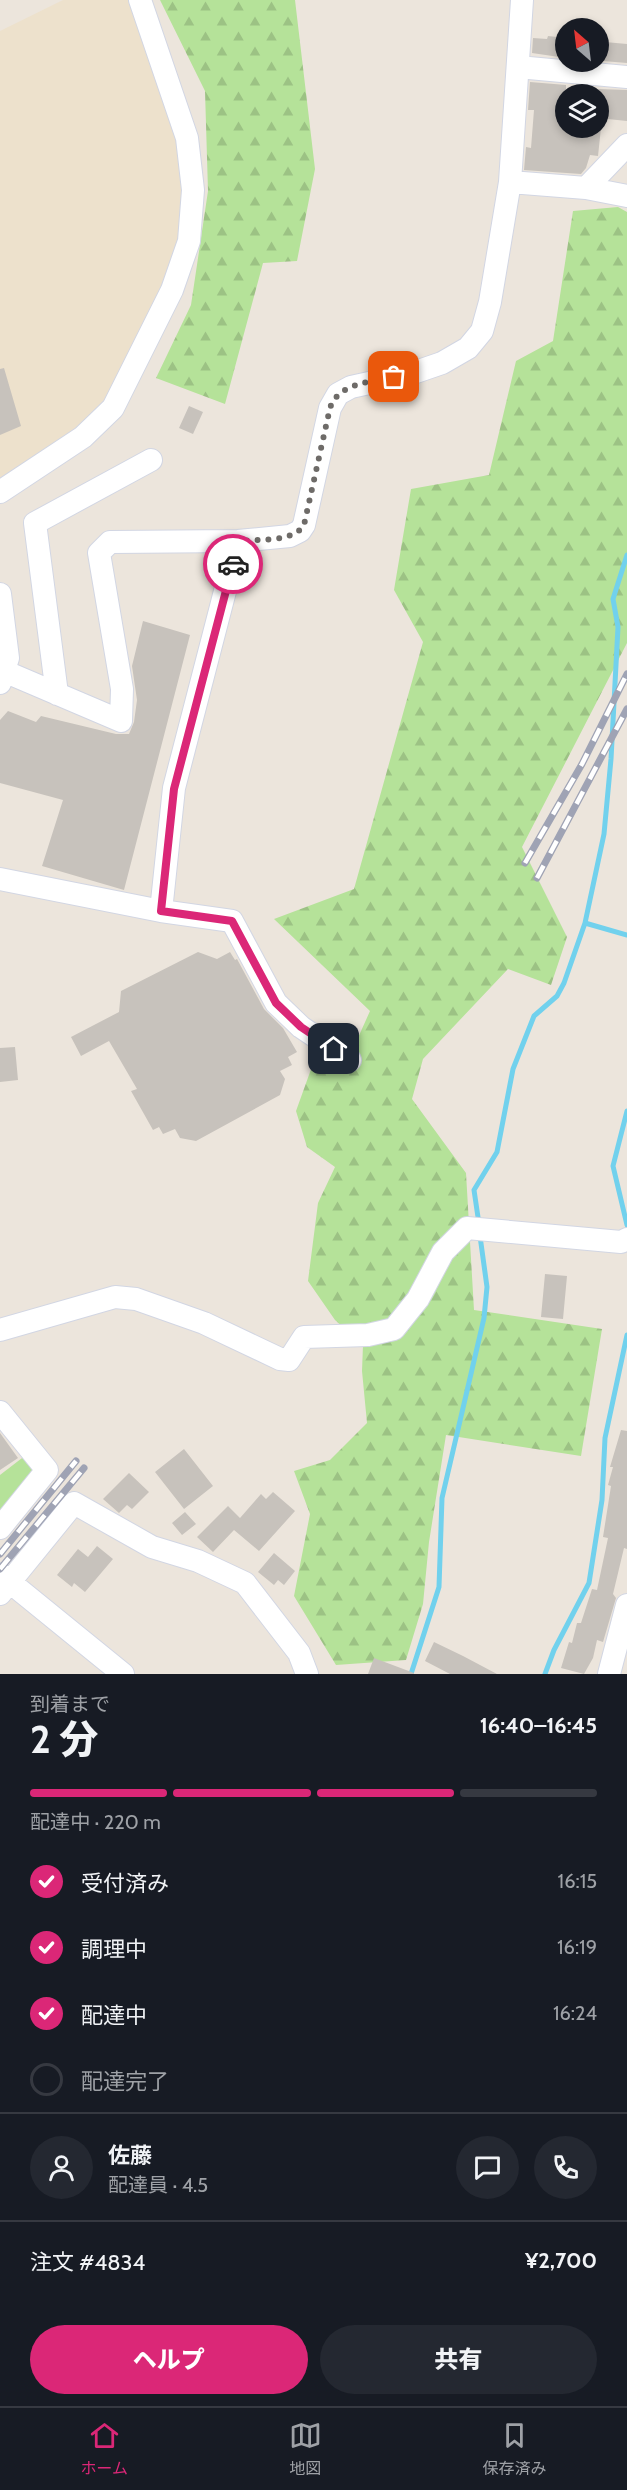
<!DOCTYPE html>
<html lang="ja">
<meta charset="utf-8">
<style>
:root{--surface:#171b24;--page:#242831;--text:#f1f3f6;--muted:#9ea1a6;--line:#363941;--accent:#db2777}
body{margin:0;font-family:Cabin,"Noto Sans JP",sans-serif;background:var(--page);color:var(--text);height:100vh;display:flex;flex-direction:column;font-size:22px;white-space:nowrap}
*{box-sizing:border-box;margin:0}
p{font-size:20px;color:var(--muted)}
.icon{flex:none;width:33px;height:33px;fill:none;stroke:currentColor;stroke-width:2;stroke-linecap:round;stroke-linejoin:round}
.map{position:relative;height:1674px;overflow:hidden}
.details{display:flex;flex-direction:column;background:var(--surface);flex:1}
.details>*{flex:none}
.needle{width:39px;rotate:332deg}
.fabs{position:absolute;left:555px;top:18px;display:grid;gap:12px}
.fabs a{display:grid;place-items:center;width:54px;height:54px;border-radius:50%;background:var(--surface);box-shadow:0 3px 9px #0003;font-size:30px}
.pin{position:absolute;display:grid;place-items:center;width:51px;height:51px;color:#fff;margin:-26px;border-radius:12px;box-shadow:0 3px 9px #0006}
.courier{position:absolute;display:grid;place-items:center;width:60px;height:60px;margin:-30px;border:4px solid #db2777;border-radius:50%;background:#fff;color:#222;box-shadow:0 2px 8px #0007}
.head em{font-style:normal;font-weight:800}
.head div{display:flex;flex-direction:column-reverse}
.head{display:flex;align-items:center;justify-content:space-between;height:102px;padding:0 30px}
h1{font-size:39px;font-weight:800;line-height:45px}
.bar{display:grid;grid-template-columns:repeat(4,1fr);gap:9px 6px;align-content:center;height:72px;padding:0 30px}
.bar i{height:8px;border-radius:4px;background:var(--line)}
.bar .on{background:var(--accent)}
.bar p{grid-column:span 4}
.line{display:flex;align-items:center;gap:15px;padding:0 30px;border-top:2px solid var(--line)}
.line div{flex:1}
.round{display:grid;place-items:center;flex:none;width:63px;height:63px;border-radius:32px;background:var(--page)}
ol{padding:0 30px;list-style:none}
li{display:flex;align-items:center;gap:18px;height:66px}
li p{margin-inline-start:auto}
li .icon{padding:6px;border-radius:50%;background:var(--accent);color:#fff;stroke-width:4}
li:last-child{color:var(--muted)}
li i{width:33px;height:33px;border:3px solid var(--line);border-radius:50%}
.primary-button{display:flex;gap:12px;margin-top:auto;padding:12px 30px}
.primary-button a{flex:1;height:69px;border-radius:36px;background:var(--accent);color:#fff;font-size:24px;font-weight:800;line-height:69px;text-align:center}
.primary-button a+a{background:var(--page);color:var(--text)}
.menu{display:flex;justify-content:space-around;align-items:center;height:84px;border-top:2px solid var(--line);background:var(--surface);font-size:16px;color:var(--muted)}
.menu a{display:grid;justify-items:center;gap:3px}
.menu .on{color:var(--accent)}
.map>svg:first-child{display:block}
.education{fill:#ede1cc}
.grass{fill:#b5e299}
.forest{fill:url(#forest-firs)}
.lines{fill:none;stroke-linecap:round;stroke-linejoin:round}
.stream{stroke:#71d1ed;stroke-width:5}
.building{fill:#c7c2bc}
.minor-casing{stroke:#d2d6e3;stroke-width:24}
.minor{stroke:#fff;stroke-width:22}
.rail-casing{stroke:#9fa3b4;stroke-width:7}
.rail{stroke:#fff;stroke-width:4.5;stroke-dasharray:14;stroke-linecap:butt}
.done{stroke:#6e6b68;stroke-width:6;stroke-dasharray:0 10.8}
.route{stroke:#db2777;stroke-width:8}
</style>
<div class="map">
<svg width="627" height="1674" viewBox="0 0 627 1674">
<defs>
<pattern id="forest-firs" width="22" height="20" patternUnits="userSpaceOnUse" patternTransform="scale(1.5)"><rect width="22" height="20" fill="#b5e299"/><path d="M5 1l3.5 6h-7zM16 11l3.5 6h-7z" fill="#9cc284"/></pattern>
</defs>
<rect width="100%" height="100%" fill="#ece5dc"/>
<!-- education -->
<path class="education" d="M63,0H133L174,119L184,177L182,232L173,268L112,397L85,426L0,480V31Z"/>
<!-- grass -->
<path class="grass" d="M26,1455L36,1468L0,1512V1475Z"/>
<!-- forest -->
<path class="forest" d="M160,0H295L315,169L297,261L263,263L225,404L156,378L191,305L208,191L205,91Z
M618,207L627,212V643L522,847L567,937L551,985L508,969L423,1059L412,1099L466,1173L474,1310L602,1329L581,1456L446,1435L429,1542L423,1604L406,1660L336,1665L294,1596L310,1514L294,1471L330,1460L367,1423L362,1371L363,1345L335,1320L308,1281L318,1203L335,1167L307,1147L296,1111L314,1061V1051L344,1069L370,1011L274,919L354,889L423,642L394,590L411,489L489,475L516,361L553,341L573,211Z"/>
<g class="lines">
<!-- stream -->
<path class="stream" d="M585,923L604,834L611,759L618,627L613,599L627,555
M627,1111L613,1166L627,1225
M479,1224L474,1190L497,1152L513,1069L534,1016L557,996L564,983L585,923L627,935
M411,1674L439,1587L442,1498L484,1318L487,1287L480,1236
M545,1674L554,1650L589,1583L602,1500L605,1438L627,1335"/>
</g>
<!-- building -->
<path class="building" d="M548,36L566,38V58L532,53L533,38L547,39Z
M605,42L627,44V63L603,61Z
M530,82L566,85V128H601L598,156L590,155L586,168L581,174L524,170L526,147L531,148L534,110H528Z
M598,89L627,90V121L598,118Z
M4,368L21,426L0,435V369Z
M189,406L203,412L193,434L179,428Z
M143,621L190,635L124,890L42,866L63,800L0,783V720L8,711L36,722L41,716L116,734H129L134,722L137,700L132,666Z
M198,952L217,959L230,952L235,960L237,959L264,1009L283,1028L297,1052L288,1057L292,1065L280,1071L285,1079L280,1095L196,1141L180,1138L175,1129L163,1134L159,1127L153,1130L131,1091L137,1089L109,1041L81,1056L71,1037L119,1012L121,991Z
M15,1047L18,1080L0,1082V1048Z
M545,1274L567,1276L563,1319L541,1317Z
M621,1430L627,1431V1549L624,1548L613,1594L616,1598L603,1642L597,1640L593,1658L584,1674L561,1668L569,1642L572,1643L577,1623H581L592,1589L597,1590L608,1538L603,1537L611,1486L608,1485L613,1467H610Z
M0,1433L18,1458L0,1470Z
M184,1449L213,1486L184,1509L155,1472Z
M129,1473L149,1492L132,1509L127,1505L119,1513L103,1499Z
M273,1492L295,1511L259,1551L234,1530L213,1552L197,1537L228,1506L240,1518L261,1494L266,1499Z
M185,1512L196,1524L182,1535L172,1523Z
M97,1546L113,1559L85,1592L74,1583L72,1587L57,1575L78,1549L88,1557Z
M274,1553L295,1571L284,1585L278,1580L274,1585L258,1572Z
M434,1642L463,1656L497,1674H450L425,1661Z
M374,1658L414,1673V1674H368Z"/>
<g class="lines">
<defs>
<path id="minor" d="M518,67L627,77
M510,182L586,188L627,145
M586,188L627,196
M0,492L83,437L113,408L172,290L189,241L193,190L187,138L140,0
M0,594L8,658L0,683
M6,672L121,721L122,689L99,553L110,542L238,541L290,536L300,531L304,525L330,408L338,394L351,387L410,374L442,363L468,348L482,331L490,302L510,182L522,0
M57,694L35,523L151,460
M0,879L161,911L232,921L276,1003L301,1027L350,1060
M161,911L174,788L238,541
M0,1330L115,1297L136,1299L204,1323L280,1359L289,1360L304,1337L368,1335L394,1329L418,1299L443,1252L467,1228L621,1242L627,1239
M0,1412L47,1470L0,1528
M0,1574L123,1674
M0,1594L74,1503L152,1547L198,1561L245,1583L299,1653L307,1674
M609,1674L627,1605"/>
</defs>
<!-- minor casing -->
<use href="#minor" class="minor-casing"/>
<!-- minor -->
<use href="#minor" class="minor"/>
<defs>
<path id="rail" d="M525,863L582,764L627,674
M537,878L627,709
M0,1554L76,1461
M0,1569L84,1468"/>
</defs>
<!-- rail casing -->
<use href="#rail" class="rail-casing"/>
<!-- rail -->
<use href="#rail" class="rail"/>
</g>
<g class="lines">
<!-- done -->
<path class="done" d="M233,564L238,541C257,539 293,543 304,525L330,408C338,383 371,382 394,377"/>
<!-- route -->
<path class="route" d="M233,564L174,789L161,911L232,921L276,1003L301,1027L334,1049"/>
</g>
</svg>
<div class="fabs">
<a><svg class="needle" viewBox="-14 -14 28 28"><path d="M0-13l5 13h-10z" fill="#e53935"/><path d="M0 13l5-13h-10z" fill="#9ea1a6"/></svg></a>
<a><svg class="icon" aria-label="layers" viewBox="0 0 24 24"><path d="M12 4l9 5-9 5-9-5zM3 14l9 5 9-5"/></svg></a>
</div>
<div class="pin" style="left:394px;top:377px;background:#ea580c"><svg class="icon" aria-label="bag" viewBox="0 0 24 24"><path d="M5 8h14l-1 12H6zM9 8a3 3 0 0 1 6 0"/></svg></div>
<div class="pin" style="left:334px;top:1049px;background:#1f2937"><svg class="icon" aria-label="home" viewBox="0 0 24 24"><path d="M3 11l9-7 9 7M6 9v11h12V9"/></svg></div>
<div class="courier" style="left:233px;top:564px"><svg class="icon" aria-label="car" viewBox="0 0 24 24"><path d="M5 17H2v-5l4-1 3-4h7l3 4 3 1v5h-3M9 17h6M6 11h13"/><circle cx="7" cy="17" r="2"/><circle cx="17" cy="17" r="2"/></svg></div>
</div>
<section class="details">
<div class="head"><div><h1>2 分</h1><p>到着まで</p></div><em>16:40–16:45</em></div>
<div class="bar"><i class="on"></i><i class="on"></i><i class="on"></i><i></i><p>配達中 · 220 m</p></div>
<ol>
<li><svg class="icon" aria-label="check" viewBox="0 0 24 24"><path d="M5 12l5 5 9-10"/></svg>受付済み<p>16:15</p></li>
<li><svg class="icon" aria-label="check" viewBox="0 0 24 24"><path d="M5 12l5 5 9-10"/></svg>調理中<p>16:19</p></li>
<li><svg class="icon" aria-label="check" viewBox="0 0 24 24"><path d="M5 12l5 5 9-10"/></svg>配達中<p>16:24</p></li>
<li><i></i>配達完了</li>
</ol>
<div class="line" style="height:108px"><a class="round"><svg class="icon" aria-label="person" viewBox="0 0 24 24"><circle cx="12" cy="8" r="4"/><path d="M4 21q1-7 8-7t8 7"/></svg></a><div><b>佐藤</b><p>配達員 · 4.5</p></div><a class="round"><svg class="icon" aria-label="chat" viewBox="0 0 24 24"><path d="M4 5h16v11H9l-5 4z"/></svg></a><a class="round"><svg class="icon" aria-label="phone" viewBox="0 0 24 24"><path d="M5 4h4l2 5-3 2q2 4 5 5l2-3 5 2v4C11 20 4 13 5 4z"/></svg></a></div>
<div class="line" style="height:78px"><div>注文 #4834</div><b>¥2,700</b></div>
<div class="primary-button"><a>ヘルプ</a><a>共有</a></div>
</section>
<nav class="menu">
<a class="on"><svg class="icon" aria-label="home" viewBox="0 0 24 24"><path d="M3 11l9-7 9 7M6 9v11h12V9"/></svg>ホーム</a>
<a><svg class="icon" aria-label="map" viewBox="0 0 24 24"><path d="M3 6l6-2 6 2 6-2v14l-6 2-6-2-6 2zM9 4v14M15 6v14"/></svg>地図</a>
<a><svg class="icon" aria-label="saved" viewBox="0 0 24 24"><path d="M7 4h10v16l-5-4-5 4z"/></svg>保存済み</a>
</nav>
